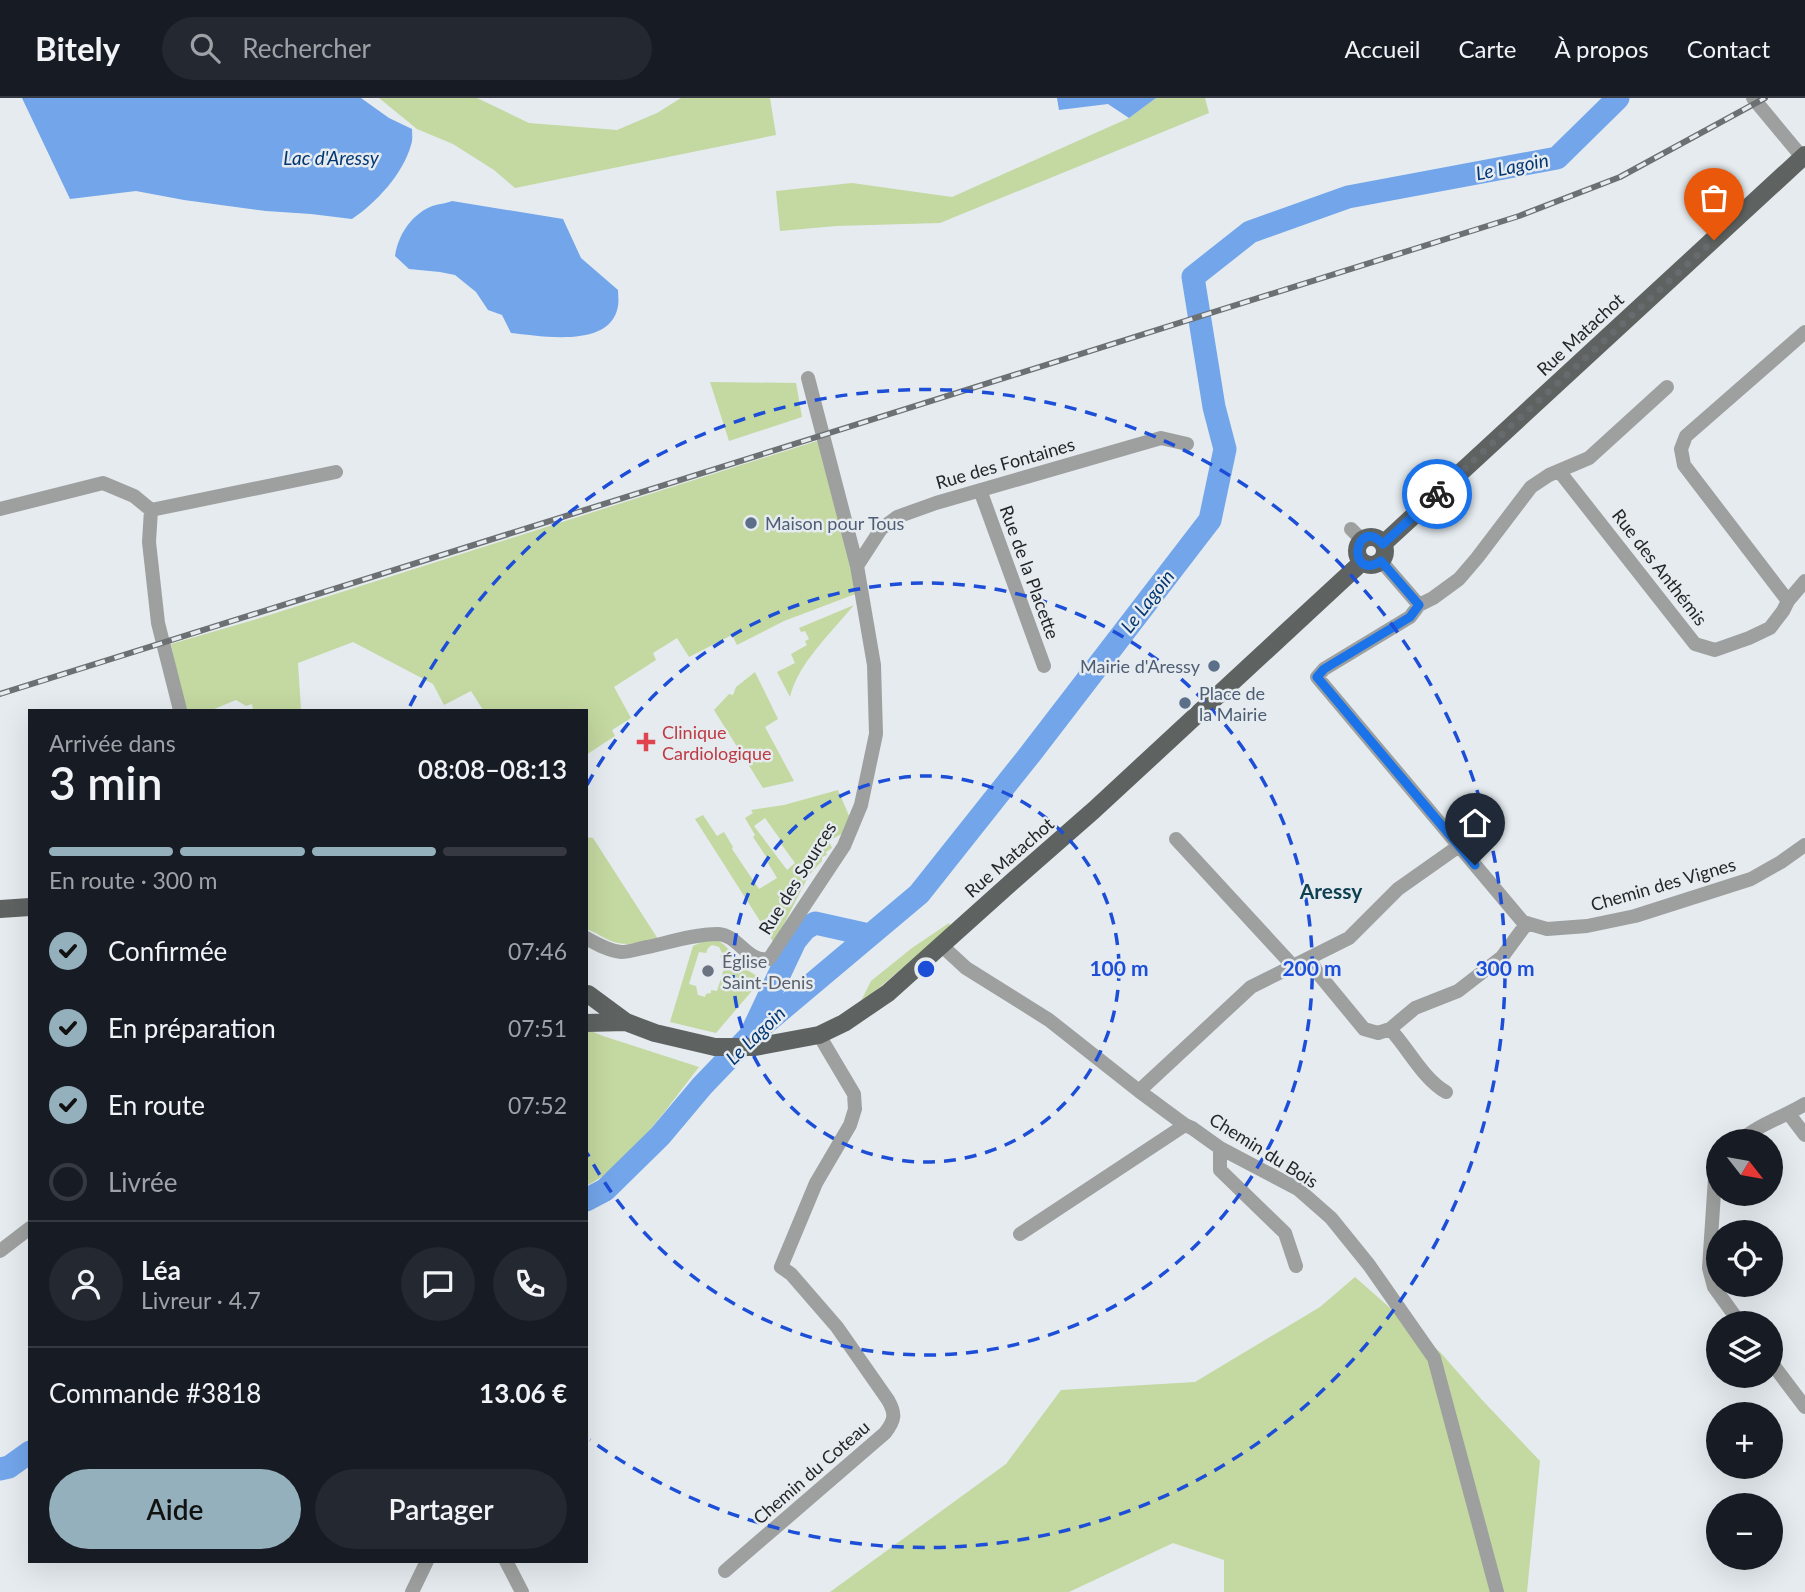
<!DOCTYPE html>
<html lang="fr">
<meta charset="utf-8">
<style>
:root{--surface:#171b24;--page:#242831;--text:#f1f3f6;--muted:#9ea1a6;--line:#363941;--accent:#94b0bc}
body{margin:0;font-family:Lato,sans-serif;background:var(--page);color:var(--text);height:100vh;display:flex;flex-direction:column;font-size:26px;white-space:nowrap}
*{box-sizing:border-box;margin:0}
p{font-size:23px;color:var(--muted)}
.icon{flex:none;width:38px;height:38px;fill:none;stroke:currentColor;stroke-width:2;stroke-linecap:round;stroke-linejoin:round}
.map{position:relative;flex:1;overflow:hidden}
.drawer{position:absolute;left:28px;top:611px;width:560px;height:854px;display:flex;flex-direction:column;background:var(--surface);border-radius:0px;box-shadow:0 7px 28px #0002}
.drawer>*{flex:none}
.needle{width:46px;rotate:121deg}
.tools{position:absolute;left:1706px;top:1031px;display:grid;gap:14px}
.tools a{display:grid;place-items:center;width:77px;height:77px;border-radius:50%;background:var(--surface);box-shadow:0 7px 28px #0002;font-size:35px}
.pin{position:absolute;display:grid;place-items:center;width:60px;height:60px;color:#fff;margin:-72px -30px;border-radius:50% 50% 50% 0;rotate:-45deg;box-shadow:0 0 7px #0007}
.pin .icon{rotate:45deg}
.courier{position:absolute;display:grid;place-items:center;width:70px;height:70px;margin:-35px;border:5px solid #1a73e8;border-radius:50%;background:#fff;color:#222;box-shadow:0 2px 9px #0007}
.summary em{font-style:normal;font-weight:600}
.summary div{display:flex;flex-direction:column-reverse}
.summary{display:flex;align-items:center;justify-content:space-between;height:119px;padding:0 21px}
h1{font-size:46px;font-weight:600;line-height:52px}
.bar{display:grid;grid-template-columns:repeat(4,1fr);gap:10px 7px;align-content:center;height:84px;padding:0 21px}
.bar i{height:9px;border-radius:5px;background:var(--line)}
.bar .active{background:var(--accent)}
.bar p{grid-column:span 4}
.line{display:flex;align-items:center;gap:18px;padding:0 21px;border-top:2px solid var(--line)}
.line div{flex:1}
.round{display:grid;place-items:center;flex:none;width:74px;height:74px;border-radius:37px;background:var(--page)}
ol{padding:0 21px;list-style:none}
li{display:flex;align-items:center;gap:21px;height:77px}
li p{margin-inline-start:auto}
li .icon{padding:7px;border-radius:50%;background:var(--accent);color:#111;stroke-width:4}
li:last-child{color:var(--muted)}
li i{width:38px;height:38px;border:4px solid var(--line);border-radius:50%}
.primary-button{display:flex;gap:14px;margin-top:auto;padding:14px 21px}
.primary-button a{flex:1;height:80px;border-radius:42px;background:var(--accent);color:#111;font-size:28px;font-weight:600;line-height:80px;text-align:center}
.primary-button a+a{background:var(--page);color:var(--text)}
header{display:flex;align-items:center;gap:42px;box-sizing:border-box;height:98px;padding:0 35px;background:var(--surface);border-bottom:2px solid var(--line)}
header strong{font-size:33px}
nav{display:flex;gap:38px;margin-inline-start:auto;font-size:24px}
.search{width:490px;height:63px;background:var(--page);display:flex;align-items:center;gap:18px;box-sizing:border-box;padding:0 24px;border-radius:38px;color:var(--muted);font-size:26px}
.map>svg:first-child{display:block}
.green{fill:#c4d8a1;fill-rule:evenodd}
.water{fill:#72a5ea}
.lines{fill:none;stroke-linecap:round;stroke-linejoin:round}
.river{stroke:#72a5ea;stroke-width:23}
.minor{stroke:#9da09f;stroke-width:14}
.major{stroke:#5e6361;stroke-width:18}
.rail-casing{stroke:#6c7073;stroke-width:6}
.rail{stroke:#e5ebef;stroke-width:3.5;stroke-dasharray:10;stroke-linecap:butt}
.done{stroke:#686b6e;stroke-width:7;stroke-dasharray:0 12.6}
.route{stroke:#1a73e8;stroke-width:9}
.ring{fill:none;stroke:#1d4ed8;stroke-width:3.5;stroke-dasharray:12 9}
.service-dot{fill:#5c6f8a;stroke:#e5ebef;stroke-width:2.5}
.health-dot{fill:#e0444e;stroke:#e5ebef;stroke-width:2.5}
.worship-dot{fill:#6b7280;stroke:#e5ebef;stroke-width:2.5}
.labels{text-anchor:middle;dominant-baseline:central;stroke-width:5;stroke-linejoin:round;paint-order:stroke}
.street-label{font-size:18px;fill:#242628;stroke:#e5ebef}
.service-label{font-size:18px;fill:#4e5e75;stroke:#e5ebef;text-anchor:start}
.health-label{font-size:18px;fill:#be3a42;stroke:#e5ebef;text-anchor:start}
.worship-label{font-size:18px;fill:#5b616d;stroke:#e5ebef;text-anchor:start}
.water-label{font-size:19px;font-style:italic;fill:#033774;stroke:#e5ebef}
.quarter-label{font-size:21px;font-weight:bold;fill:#0e3f52;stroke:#e5ebef}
.centre{fill:#1d4ed8;stroke:#e5ebef;stroke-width:3.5}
.ring-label{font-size:21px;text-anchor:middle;font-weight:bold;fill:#1d4ed8;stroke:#e5ebef;stroke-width:5;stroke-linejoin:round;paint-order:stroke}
</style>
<header>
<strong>Bitely</strong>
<div class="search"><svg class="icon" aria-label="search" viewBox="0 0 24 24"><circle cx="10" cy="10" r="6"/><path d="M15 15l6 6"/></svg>Rechercher</div>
<nav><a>Accueil</a><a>Carte</a><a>À propos</a><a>Contact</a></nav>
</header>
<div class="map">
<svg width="1805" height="1494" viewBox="0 0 1805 1494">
<rect width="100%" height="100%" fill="#e5ebef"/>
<!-- green -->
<path class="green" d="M379,0H477L529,25L617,32L657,15L681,0H770L776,37L515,90L494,72L453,46L417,31Z
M1156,0H1205L1209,15L940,125L836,128L780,133L776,93L852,85L952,99L1129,20Z
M710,284L796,285L802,319L729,343Z
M820,342L858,495L784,523L737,547L732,537L689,559L677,540L653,555L656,562L614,589L631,620L612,632L615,638L586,657V612H483L471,593L444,607L433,586L353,544L298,565L301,612H253L252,606L246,608L236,602L212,612H185L171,546L260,520Z
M854,507C832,534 798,565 790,599L777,574L795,565L791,556L807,547L805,543L809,541L805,533L801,534L799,530Z
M755,574L778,621L765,629L794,683L763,690L714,612L729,596L733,597L736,589Z
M838,692L850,720L843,735L829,743L832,750L826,754L827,757L822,759V763L809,777L774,845L695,721L703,717L717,738L724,734L733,749L732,751L759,791L777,780L768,765L769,763L753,739L755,737L745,720L753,715L751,712L784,707ZM765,720L780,741L779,743L795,765L787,772L754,728Z
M586,739L593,740L658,841C645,844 631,848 618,845C607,843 597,834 586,831V756L588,748Z
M949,825L951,828L859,907L871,883L912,850Z
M711,840C724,844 731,851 734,864L762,881L716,935L670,924L693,848ZM712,847L719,849L722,855L720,859L727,861L717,893L711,892V895L706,896L705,899L698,897L696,888L689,886L699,854L706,855L708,850Z
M591,933L603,938L699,969C668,1008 630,1066 586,1088V934Z
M1355,1179L1440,1254L1483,1303L1540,1363L1527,1494H1224V1462L1173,1445L1069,1494H830L1006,1366L1061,1292L1195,1284L1320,1209Z"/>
<!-- water -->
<path class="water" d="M22,0H361L389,20L412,31C412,36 413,42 411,47C403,76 376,105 352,121L311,116L266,113L184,102L136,93L70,101Z
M1057,0H1156L1129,20L1108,6L1059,12Z
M452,103L563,121L581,160L618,192C618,197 619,203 618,208C611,251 541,238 511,235L502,217L488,212L476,194L455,177L440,174L409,171L395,158C398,138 410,118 430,109C436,106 445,106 452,103Z"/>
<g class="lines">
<!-- river -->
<path class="river" d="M753,932L795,843L805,831L815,825L869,837
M586,1102L605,1092L660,1038L702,988L750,938L919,796L1031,655L1210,422L1225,351L1214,309L1193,179L1250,134L1348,99L1557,60L1618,0
M0,1371L9,1369L30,1354"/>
<!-- minor -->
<path class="minor" d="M1753,0L1802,59
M1559,373L1695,546L1715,552L1749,540L1770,530L1783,513L1788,503L1805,483
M980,392L1044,568
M0,411L103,385L134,398L151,412L149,444L158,525L180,612
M151,412L336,374
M1351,431L1362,442
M1381,463L1419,507L1410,519L1324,571L1317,579L1523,824L1547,831L1587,828L1635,818L1751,781L1781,764L1805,747
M857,468L881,431L897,419L936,405L1161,340L1187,346
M1788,503L1684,367L1681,351L1686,338L1805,234
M1419,507L1433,500L1459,481L1477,460L1531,389L1549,377L1589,360L1667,289
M1176,741L1293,868
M586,840C597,846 609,853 621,854C630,854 640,850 648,849C670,844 695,836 718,836C739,837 747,865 769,861L844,748L861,707L876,636L874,567L857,468L808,280
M941,847L966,870L1049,922L1139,993L1185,1027L1192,1030L1220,1050L1298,1091L1331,1120L1369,1167L1434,1260L1497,1494
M1309,860L1317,874L1364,931L1378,935L1390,931L1415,910L1458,893L1502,859L1527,825
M1390,931C1408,950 1423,981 1446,994
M1139,993L1251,889L1349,840L1398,791L1459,748
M1789,1016L1805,1037
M1740,1043C1759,1026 1784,1019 1805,1006
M1220,1050V1072L1285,1135L1296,1168
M1718,1063L1716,1065L1709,1170L1714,1189L1740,1225
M1020,1136L1185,1027
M0,1153L30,1130
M1771,1264L1805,1309
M506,1463L522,1494
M725,1473L885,1335C895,1322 896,1316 888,1302L837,1229L791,1176L781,1169L816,1085L850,1027L855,1011L854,996L819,937
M412,1494L427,1463"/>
<!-- major -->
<path class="major" d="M1357 453a14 14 0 1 1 28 0a14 14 0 1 1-28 0Z
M1383,446L1805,57
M0,811L30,809
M588,896L626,924L655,935L715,949H755L819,937L844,925L888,895L1014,782L1094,712L1362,464
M586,925L626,924"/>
<defs>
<path id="rail" d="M0,596L1519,118L1620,79L1765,0"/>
</defs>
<!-- rail casing -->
<use href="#rail" class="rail-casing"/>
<!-- rail -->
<use href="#rail" class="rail"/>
</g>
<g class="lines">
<!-- done -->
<path class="done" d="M1437,396L1714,142"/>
<!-- route -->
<path class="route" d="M1437,396L1383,446C1354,416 1346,485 1381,463L1419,507L1410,519L1324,571L1317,579L1475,767"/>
</g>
<!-- distance rings -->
<g class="ring">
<circle cx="926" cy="871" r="193"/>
<path d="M587 687A386 386 0 1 1 587 1055"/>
<path d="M410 608A579 579 0 1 1 590 1342"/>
</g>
<!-- markers -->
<g class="service-dot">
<circle cx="751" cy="425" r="7"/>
<circle cx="1214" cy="568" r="7"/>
<circle cx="1185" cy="605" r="7"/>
</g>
<path class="health-dot" d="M642.5 633.5h7v7h7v7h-7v7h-7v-7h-7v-7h7z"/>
<circle class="worship-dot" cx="708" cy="873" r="7"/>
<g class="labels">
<!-- street labels -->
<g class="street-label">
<text transform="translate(1580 236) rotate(-43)">Rue Matachot</text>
<text transform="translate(1005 365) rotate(-16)">Rue des Fontaines</text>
<text transform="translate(1660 469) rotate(52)">Rue des Anthémis</text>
<text transform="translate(1030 474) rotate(70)">Rue de la Placette</text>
<text transform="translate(1009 759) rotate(-41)">Rue Matachot</text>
<text transform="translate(797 780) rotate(-58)">Rue des Sources</text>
<text transform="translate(1663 786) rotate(-16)">Chemin des Vignes</text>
<text transform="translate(1264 1052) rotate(32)">Chemin du Bois</text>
<text transform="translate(811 1374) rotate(-41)">Chemin du Coteau</text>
</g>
<!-- service labels -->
<g class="service-label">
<text x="765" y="425">Maison pour Tous</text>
<text x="1200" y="568" text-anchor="end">Mairie d'Aressy</text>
<text x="1199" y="595">Place de<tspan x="1199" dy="21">la Mairie</tspan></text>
</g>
<!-- health labels -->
<g class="health-label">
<text x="662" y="634">Clinique<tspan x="662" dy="21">Cardiologique</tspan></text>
</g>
<!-- worship labels -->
<g class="worship-label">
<text x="722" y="863">Église<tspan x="722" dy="21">Saint-Denis</tspan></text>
</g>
<!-- water labels -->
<g class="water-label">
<text x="331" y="59">Lac d'Aressy</text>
<text transform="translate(1512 68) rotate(-11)">Le Lagoin</text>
<text transform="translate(1147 503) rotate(-52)">Le Lagoin</text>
<text transform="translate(755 937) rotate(-44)">Le Lagoin</text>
</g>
<!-- quarter labels -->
<g class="quarter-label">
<text x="1331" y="792">Aressy</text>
</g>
</g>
<circle cx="926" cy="871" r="10" class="centre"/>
<g class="ring-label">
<text x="1119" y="878">100 m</text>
<text x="1312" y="878">200 m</text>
<text x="1505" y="878">300 m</text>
</g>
</svg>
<div class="tools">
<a><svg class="needle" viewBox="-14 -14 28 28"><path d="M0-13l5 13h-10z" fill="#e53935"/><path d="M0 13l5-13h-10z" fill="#9ea1a6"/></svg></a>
<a><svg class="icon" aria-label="locate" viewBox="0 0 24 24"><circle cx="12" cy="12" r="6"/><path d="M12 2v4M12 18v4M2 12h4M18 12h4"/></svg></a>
<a><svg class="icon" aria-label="layers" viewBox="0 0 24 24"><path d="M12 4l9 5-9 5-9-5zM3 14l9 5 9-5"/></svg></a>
<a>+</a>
<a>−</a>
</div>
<div class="pin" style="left:1714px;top:142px;background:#ea580c"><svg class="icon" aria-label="bag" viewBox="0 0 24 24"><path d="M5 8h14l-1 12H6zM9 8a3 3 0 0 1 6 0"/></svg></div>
<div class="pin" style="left:1475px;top:767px;background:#1f2937"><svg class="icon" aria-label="home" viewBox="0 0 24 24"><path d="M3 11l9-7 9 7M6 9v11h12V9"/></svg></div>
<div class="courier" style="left:1437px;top:396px"><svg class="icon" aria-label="bike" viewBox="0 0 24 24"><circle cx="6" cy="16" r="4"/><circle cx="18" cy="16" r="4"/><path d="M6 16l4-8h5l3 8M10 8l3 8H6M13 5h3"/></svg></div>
<section class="drawer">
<div class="summary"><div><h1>3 min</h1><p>Arrivée dans</p></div><em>08:08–08:13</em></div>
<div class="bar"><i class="active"></i><i class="active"></i><i class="active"></i><i></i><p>En route · 300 m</p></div>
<ol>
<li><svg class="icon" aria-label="check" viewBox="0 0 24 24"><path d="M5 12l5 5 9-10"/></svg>Confirmée<p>07:46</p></li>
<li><svg class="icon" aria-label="check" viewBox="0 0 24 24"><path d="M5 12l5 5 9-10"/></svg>En préparation<p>07:51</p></li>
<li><svg class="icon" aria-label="check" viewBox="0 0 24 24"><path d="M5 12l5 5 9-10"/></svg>En route<p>07:52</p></li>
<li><i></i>Livrée</li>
</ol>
<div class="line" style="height:126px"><a class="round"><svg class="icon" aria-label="person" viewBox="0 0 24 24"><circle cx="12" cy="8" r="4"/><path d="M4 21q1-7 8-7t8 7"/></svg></a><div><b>Léa</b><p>Livreur · 4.7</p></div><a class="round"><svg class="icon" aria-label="chat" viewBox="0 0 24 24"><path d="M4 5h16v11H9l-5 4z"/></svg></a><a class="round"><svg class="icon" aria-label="phone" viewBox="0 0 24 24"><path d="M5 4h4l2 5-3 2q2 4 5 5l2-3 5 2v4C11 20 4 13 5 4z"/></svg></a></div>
<div class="line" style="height:91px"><div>Commande #3818</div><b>13.06 €</b></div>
<div class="primary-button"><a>Aide</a><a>Partager</a></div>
</section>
</div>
